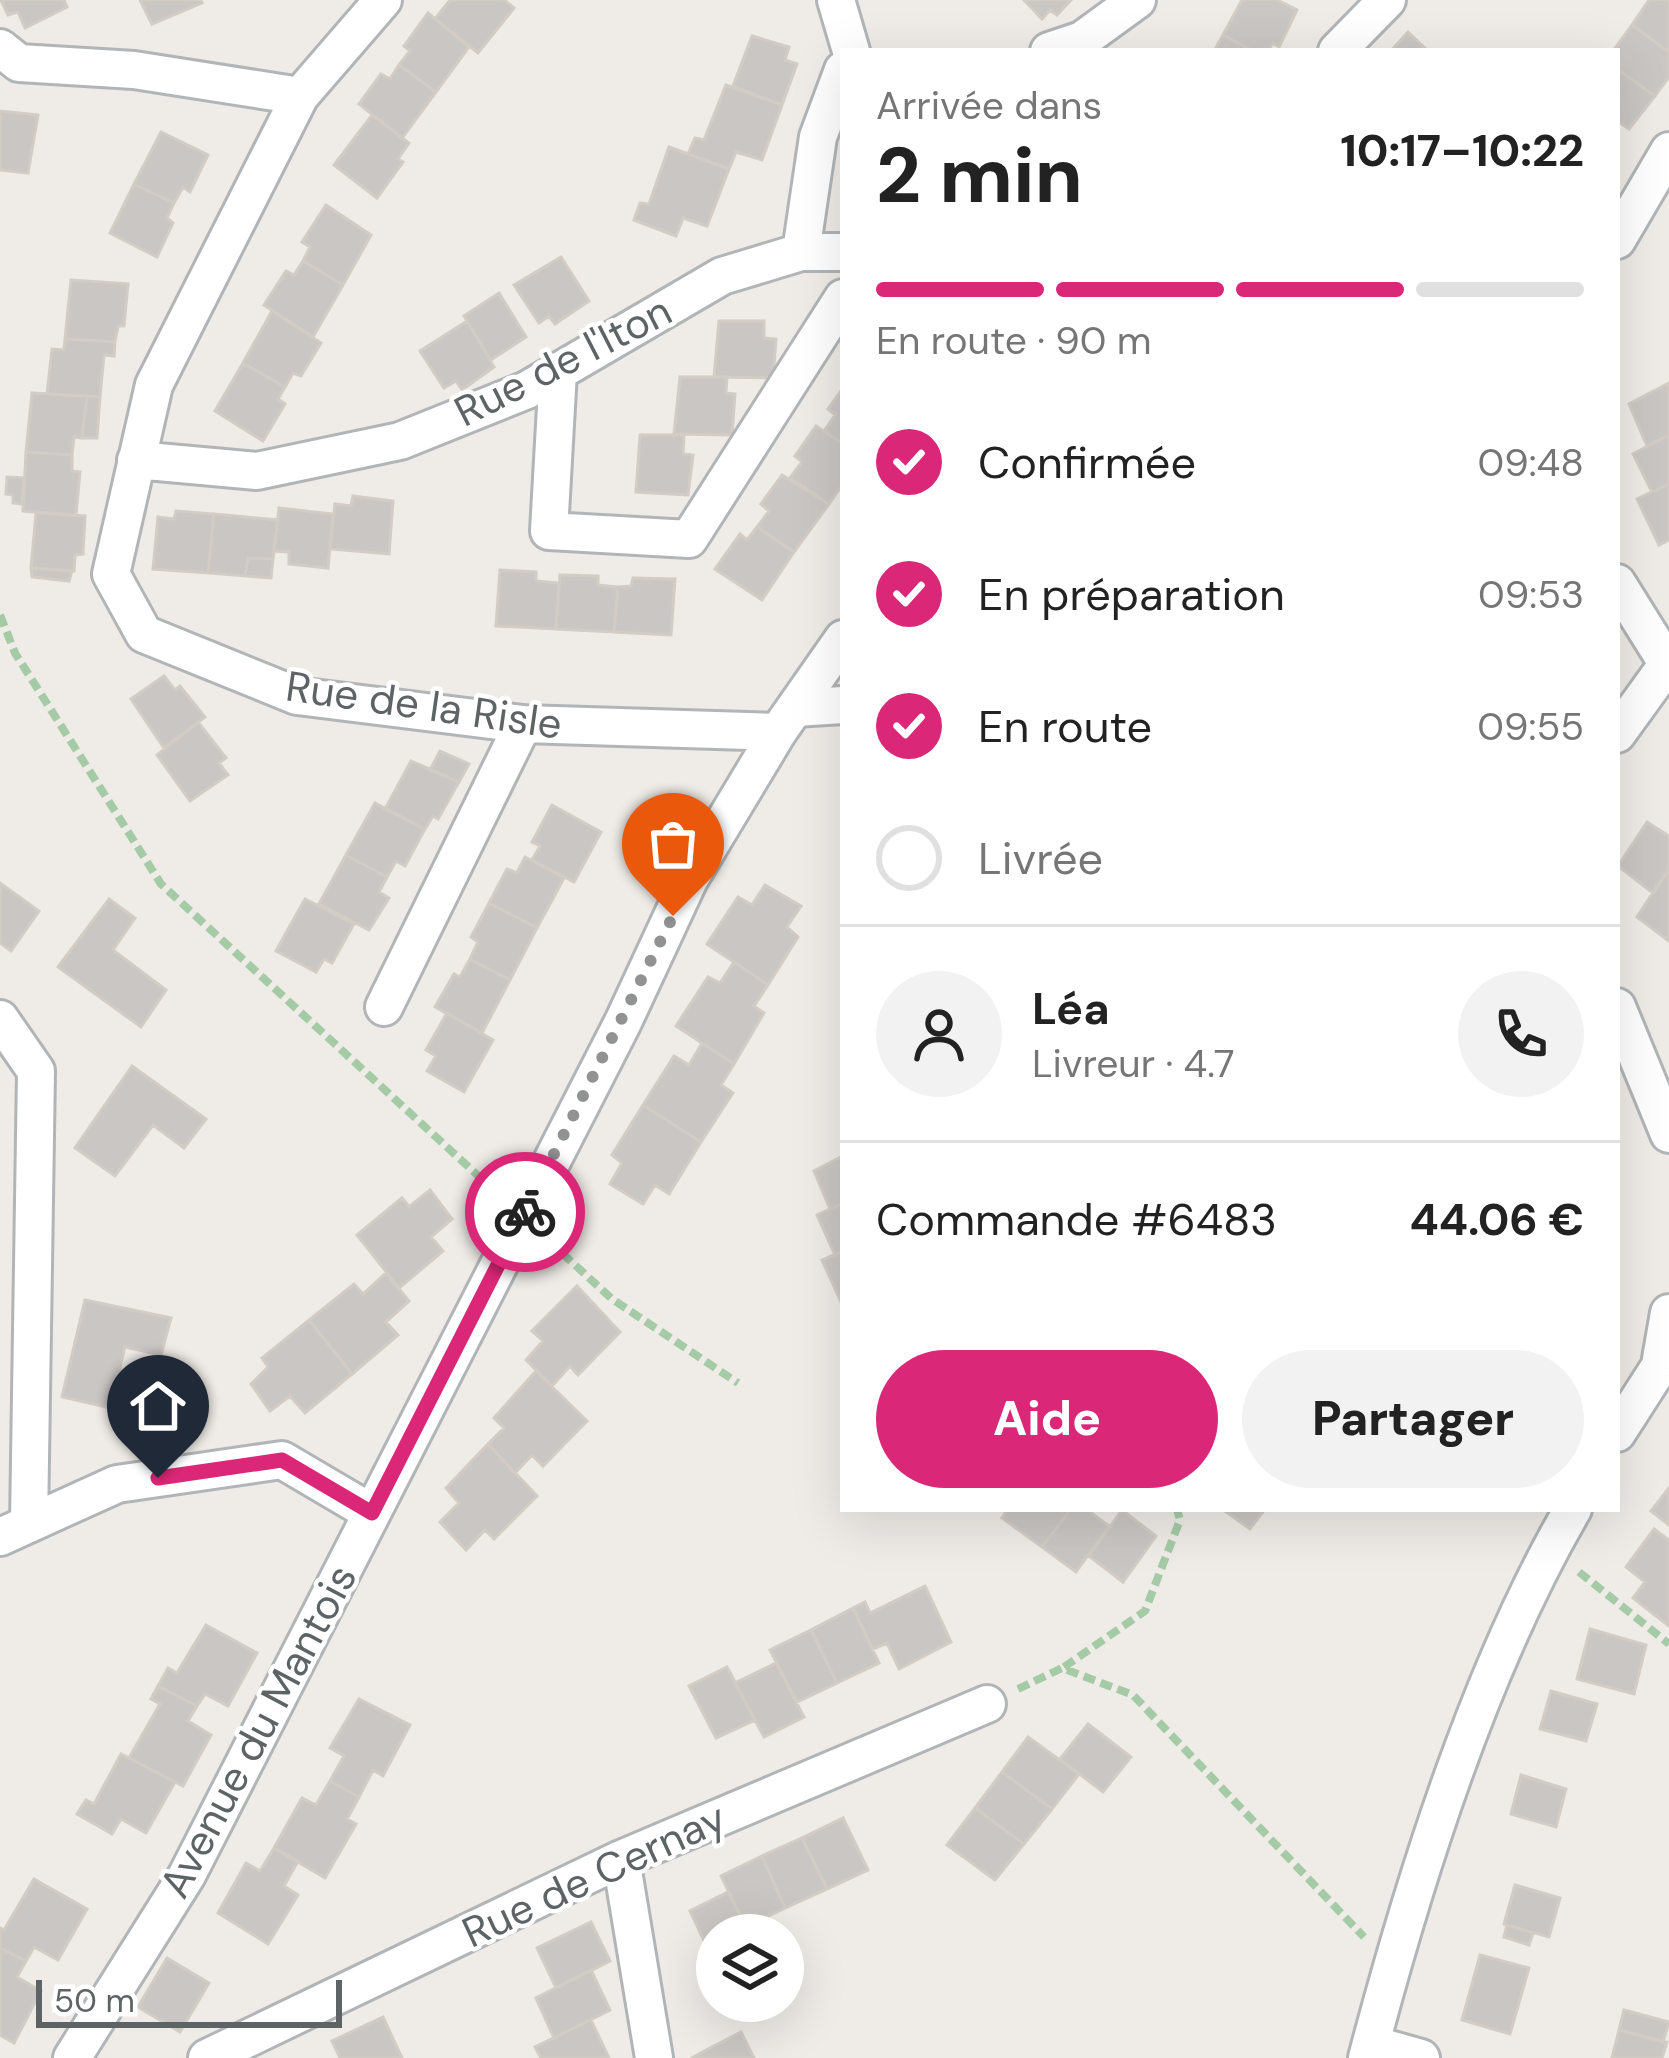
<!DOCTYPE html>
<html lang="fr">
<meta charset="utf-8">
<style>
:root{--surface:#fff;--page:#f2f2f2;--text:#222;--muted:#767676;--line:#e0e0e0;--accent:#db2777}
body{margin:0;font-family:"DM Sans",sans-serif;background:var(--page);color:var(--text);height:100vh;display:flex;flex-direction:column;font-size:45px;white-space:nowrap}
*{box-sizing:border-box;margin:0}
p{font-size:39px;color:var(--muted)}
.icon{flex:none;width:66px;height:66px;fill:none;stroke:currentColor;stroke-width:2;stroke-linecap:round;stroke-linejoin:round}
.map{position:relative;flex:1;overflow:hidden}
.drawer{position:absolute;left:840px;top:48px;width:780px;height:1464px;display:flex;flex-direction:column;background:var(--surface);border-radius:0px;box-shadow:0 12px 48px #0002}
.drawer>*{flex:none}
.tools{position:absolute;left:696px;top:1914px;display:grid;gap:24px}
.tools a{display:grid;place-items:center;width:108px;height:108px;border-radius:50%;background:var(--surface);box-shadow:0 12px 48px #0002;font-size:60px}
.scale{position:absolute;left:36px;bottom:30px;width:306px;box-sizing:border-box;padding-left:12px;border:6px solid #5e6365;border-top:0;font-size:33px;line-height:42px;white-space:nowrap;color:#5e6365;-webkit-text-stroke:9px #fff;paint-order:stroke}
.pin{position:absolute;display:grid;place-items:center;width:102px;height:102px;color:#fff;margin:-123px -51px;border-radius:50% 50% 50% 0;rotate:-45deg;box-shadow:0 0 12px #0007}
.pin .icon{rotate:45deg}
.courier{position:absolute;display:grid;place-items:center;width:120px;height:120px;margin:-60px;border:9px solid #db2777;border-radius:50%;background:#fff;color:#222;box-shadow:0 3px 15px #0007}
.head em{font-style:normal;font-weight:800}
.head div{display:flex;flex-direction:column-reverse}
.head{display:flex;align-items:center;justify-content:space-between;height:204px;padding:0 36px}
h1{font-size:78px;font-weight:800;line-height:90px}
.bar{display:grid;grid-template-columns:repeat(4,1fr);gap:18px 12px;align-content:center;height:144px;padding:0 36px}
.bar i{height:15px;border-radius:9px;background:var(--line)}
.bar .current{background:var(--accent)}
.bar p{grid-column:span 4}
.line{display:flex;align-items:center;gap:30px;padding:0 36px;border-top:3px solid var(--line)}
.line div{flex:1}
.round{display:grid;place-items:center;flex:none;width:126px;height:126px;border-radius:63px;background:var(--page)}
ol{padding:0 36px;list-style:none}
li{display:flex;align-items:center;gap:36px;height:132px}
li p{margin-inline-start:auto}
li .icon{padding:12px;border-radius:50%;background:var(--accent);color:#fff;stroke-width:4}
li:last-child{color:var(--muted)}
li i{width:66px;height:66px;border:6px solid var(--line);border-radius:50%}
.primary-button{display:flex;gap:24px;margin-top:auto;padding:24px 36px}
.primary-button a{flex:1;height:138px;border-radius:72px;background:var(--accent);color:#fff;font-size:48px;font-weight:800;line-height:138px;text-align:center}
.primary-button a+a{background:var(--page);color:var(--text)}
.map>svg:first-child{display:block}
.building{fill:#cac6c3;stroke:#d3ccc5;stroke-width:3}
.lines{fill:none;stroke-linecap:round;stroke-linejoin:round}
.minor-casing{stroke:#b2b5b7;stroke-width:42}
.path{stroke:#a4cba6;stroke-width:8;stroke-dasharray:12 6;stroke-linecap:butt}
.minor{stroke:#fff;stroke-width:36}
.done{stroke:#919392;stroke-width:12;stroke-dasharray:0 21.6}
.route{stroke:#db2777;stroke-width:15}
.labels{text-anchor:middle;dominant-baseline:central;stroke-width:9;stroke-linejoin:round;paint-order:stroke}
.street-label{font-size:42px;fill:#5e6365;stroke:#fff}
</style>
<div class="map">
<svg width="1669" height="2058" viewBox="0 0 1669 2058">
<rect width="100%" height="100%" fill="#efebe7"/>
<!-- building -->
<path class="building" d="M1,0H64L67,7L25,28L18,12L8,15Z
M140,0H201L202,3L152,24Z
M450,0H504L514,8L478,53L435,19Z
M1024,0H1071L1057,15L1050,10L1042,19Z
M1242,0H1277L1297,10L1279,47L1273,43L1268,51H1253L1223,35Z
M1649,0H1669V52L1632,25Z
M428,13L469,47L436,92L399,65L410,51L404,46Z
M1632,25L1669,52V77L1655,96L1617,69V51H1613Z
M1408,32L1428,51H1391Z
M1223,35L1253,51H1214Z
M752,36L789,47L785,60L797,64L782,105L733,86Z
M399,65L436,92L402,138L359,104L381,74L390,79Z
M1617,69L1655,96L1629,129L1617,121Z
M726,85L782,105L762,160L736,152L729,169L688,154L695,138L704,140Z
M0,111L38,115L28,173L0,170Z
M372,115L409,143L398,159L403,162L377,198L334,165Z
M161,132L208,155L190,192L183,187L174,203L134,184Z
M669,147L729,169L707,226L683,218L676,236L634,220L640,203L649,204Z
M134,184L174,203L167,218L173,223L157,257L110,233Z
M326,205L371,235L343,285L303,261L310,247L302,242Z
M561,257L589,301L555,324L549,316L539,323L514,285Z
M303,261L343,285L313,337L264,305L286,271L294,275Z
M71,280L128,284L124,326H118L115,342L65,339Z
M499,293L526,337L491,360L464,316Z
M272,311L321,343L301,376L293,373L285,387L243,363Z
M467,321L494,367L462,390L456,381L444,388L420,351Z
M719,321H764V338L776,339L773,378L714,377Z
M65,339L115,342L114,356L104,355L100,397L47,394L52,349L64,350Z
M243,363L285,387L278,399L285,404L263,441L215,411Z
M680,377H727L726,393L735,394L732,435L674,434Z
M1669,383V435L1647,446L1629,404Z
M843,388V444L824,431L835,415L828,409Z
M32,393L87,396L82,438L74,437L72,455L26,452Z
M87,396L100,397L97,438H82Z
M816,426L843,444V484L829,504L790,478L802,462L795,456Z
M640,435H684L683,454L693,455L688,495L636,492Z
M1669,435V484L1652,492L1633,454Z
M26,452L72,455V471L80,472L76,515L23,511Z
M782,475L829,504L794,552L757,527L769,511L761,504Z
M7,477L24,478L22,504L13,503V495L6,494Z
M1669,484V540L1659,545L1637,499Z
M353,496L393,501L389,554L330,549L335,504L351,506Z
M279,508L333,514L328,568L289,564V552L274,551Z
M176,511L214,514L208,573L153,569L158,517L174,519Z
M36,513L85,516L83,554L75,555L74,571L31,568Z
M214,514L278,520L273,559L248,558L245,576L208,573Z
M757,527L794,552L762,600L715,569L740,534L747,540Z
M248,558L273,559L271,578L245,576Z
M31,568L72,571L69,581L32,577Z
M500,570L536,572V581L559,583L556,629L496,626Z
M560,575L598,576V585L618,587L614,632L556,629Z
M633,578L675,579L671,635L614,632L618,587L631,586Z
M164,676L175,690L180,686L205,717L164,748L131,699Z
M198,722L226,758L219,763L228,775L190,801L157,755Z
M440,751L469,764L459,782L430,770Z
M411,761L459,782L438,819L433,816L425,829L385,809Z
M375,803L425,829L405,866L396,861L387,877L346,855Z
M552,805L601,832L574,882L532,860L540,846L532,842Z
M1647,822L1669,836V869L1653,893L1618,866Z
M346,855L387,877L379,892L389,898L369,930L319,904Z
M525,857L564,878L537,928L489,903L507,869L517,873Z
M1668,870H1669V941L1637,917Z
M0,883L39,911L11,951L0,943Z
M765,885L801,906L787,927L798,937L768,985L707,944L738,897L752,905Z
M109,899L135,918L113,950L166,990L141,1027L58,967Z
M305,899L354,924L332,963L324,959L316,972L276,951Z
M489,903L537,928L510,980L470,959L478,942L471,937Z
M470,959L510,980L482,1033L435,1007L454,974L460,977Z
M734,962L768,985L754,1006L764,1013L734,1064L676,1026L708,977L720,983Z
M447,1013L493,1040L464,1092L427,1071L436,1056L426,1050Z
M702,1043L734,1064L721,1085L733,1093L701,1142L643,1105L674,1056L689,1065Z
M132,1066L206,1119L184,1148L153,1125L115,1176L75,1148Z
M643,1105L701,1142L669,1194L655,1185L643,1204L610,1184L622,1163L612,1155Z
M843,1156V1203L830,1209L814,1171Z
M430,1190L452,1219L431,1237L443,1251L399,1288L357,1235L402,1198L409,1207Z
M843,1203V1251L835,1255L817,1215Z
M843,1251V1302H841L822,1260Z
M386,1273L409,1301L386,1322L398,1335L352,1374L309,1320L354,1284L363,1294Z
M577,1286L620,1332L578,1375L570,1366L552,1386L526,1360L543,1341L532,1331Z
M85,1300L171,1318L161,1355L125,1347L110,1408L62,1397Z
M309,1320L352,1374L305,1413L290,1396L270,1411L251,1384L268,1367L262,1358Z
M536,1371L587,1421L543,1466L532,1455L515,1473L488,1444L504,1428L494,1418Z
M488,1444L537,1496L494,1539L485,1530L466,1550L440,1522L459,1503L446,1488Z
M1669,1488V1525L1651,1511Z
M1008,1509H1071L1042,1547L1002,1518Z
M1071,1509H1086L1109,1526L1076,1572L1042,1547Z
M1222,1509H1265L1250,1529Z
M1122,1510L1156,1536L1123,1582L1089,1556Z
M1654,1529L1669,1540V1626L1633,1598L1645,1582L1626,1567Z
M925,1586L951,1642L899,1669L887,1643L873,1649L853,1608L865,1602L870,1613Z
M853,1608L879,1663L837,1683L811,1630Z
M206,1625L257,1653L228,1706L205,1694L197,1706L158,1686L168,1668L177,1673Z
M1590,1629L1646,1645L1634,1694L1577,1679Z
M811,1630L837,1683L797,1702L770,1650Z
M776,1663L804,1717L764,1737L735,1683Z
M727,1667L755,1720L716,1738L689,1686Z
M158,1686L197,1706L188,1721L211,1735L183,1786L129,1758L160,1704L151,1699Z
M1551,1691L1597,1704L1586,1741L1540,1729Z
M359,1699L410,1725L383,1776L373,1770L359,1797L330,1781L344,1756L330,1748Z
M1088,1724L1131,1757L1103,1792L1060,1759Z
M1028,1737L1079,1774L1052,1809L1002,1772Z
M121,1754L175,1782L146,1833L121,1819L112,1834L77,1814L86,1800L94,1804Z
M1002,1772L1052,1809L1024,1844L975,1808Z
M1521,1775L1566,1789L1556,1827L1511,1814Z
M330,1781L359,1797L347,1819L356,1824L325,1878L274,1848L302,1798L316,1805Z
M975,1808L1024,1844L995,1880L947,1845Z
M843,1818L868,1870L827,1889L802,1838Z
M802,1838L827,1889L785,1908L762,1856Z
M274,1848L298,1861L284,1886L298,1895L268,1944L218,1913L246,1863L260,1871Z
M762,1856L785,1908L746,1927L721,1876Z
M34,1879L87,1909L58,1960L34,1947L26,1961L0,1948V1928L4,1930Z
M1515,1885L1560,1898L1549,1937L1504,1924Z
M728,1892L750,1935H717L714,1962L690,1911Z
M591,1922L610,1961L556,1988L537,1948Z
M1507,1925L1533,1933L1529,1945L1504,1937Z
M0,1948L26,1961L17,1977L41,1991L14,2043L0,2035Z
M1480,1955L1529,1968L1510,2034L1462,2020Z
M167,1958L209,1983L180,2032L138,2007Z
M591,1970L610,2010L554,2038L536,1998Z
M1624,2010L1669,2022L1663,2042L1619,2030Z
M383,2017L402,2058H340L332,2041Z
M591,2020L609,2058H541L535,2047Z
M1619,2030L1667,2042L1662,2058H1612Z
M741,2032L754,2058H692L706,2050Z"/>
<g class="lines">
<defs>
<path id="minor" d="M383,0L300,96L154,385L111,574L144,634L297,696L523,724L778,732
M836,0L851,51
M0,48L19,63L134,70L300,96
M1049,51L1082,40L1137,0
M1337,51L1387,0
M1617,240L1669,151
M801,252L818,137L843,70
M558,371L549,531L689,539L843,298
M136,460L257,471L400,441L527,390L722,276L801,252H843
M1617,583L1667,663
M795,708L843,705
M1617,734L1669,662
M384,1007L523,724
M1617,1007L1669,1134
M0,1019L36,1071L29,1524
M1661,1359L1669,1313
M1617,1433L1669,1352
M0,1537L117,1484L282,1460L372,1513
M621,1859L654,2058
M1371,2044L1421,2058
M72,2058L187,1875L623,1022L689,880L778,732L843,639
M207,2058L621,1859L987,1704
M1367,2058C1414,1880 1480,1668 1573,1509"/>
</defs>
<!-- minor casing -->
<use href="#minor" class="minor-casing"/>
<!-- path -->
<path class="path" d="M0,615L15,653L161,884L498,1194
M549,1241L612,1299L738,1383
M1579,1572L1669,1644
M1064,1667L1145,1611L1180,1520L1177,1509
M1018,1689L1062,1668L1133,1695L1364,1937"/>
<!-- minor -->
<use href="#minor" class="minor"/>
</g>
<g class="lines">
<!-- done -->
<path class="done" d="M525,1212L673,916"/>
<!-- route -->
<path class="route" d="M158,1478L282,1460L372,1513L525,1212"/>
</g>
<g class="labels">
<!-- street labels -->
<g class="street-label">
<text transform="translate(563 361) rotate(-27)">Rue de l'Iton</text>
<text transform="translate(424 705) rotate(8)">Rue de la Risle</text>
<text transform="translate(258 1731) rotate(-62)">Avenue du Mantois</text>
<text transform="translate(594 1875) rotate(-25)">Rue de Cernay</text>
</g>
</g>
</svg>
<div class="tools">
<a><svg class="icon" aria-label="layers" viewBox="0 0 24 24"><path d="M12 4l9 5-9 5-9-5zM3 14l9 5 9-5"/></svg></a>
</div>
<div class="scale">50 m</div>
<div class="pin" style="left:673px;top:916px;background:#ea580c"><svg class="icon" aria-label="bag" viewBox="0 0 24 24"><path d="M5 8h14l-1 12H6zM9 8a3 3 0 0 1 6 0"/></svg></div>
<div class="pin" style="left:158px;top:1478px;background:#1f2937"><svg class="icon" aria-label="home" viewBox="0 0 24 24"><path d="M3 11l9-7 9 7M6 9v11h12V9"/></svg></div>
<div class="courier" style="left:525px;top:1212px"><svg class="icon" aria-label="bike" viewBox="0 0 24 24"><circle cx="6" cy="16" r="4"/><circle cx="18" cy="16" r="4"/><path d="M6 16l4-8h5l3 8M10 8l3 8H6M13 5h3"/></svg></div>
<section class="drawer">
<div class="head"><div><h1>2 min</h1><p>Arrivée dans</p></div><em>10:17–10:22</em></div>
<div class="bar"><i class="current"></i><i class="current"></i><i class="current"></i><i></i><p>En route · 90 m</p></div>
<ol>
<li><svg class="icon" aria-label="check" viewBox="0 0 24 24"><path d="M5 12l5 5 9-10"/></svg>Confirmée<p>09:48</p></li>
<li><svg class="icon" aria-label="check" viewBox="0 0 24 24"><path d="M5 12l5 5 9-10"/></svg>En préparation<p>09:53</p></li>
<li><svg class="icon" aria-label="check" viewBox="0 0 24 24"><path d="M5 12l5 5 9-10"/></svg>En route<p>09:55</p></li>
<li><i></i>Livrée</li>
</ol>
<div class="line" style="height:216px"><a class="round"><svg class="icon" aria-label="person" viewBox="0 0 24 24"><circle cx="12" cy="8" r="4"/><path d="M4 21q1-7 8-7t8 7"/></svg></a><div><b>Léa</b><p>Livreur · 4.7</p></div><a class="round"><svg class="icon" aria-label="phone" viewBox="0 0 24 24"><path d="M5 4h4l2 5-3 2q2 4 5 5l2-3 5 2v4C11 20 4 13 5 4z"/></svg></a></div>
<div class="line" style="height:156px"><div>Commande #6483</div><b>44.06 €</b></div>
<div class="primary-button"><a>Aide</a><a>Partager</a></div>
</section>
</div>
